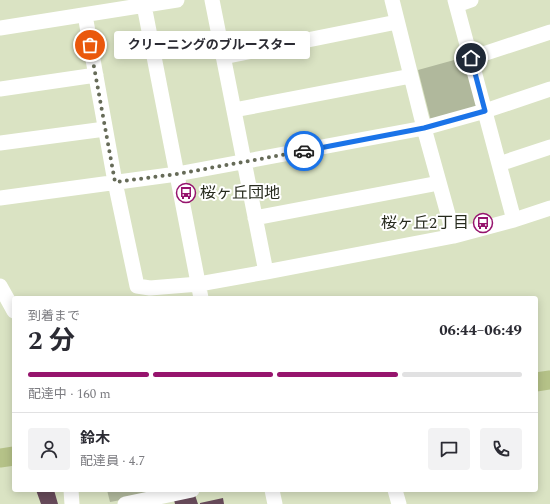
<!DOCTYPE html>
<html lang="ja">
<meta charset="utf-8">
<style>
:root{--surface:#fff;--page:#f2f2f3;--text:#2b2b33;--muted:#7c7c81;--line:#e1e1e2;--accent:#96146d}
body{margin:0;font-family:Spectral,"Noto Sans JP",serif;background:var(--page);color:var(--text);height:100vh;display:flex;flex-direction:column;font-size:15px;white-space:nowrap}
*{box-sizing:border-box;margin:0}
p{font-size:13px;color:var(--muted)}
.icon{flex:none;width:22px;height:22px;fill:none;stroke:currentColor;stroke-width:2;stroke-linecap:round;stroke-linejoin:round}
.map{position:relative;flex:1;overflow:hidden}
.details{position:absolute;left:12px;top:296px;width:526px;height:196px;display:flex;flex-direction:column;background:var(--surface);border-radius:4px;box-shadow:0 2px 10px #0003}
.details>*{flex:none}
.pin{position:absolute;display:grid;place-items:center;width:34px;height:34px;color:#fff;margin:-17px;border:2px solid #fff;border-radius:50%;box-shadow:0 1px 4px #0007}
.courier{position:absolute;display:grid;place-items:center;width:40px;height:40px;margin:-20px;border:3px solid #1a73e8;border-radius:50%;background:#fff;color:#222;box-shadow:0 1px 5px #0007}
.bubble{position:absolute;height:28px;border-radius:4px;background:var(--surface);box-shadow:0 2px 10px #0003;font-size:13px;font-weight:700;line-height:28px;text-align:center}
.summary em{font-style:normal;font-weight:700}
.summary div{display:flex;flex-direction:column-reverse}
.summary{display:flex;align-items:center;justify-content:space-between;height:68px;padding:0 16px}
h1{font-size:26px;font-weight:700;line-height:30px}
.bar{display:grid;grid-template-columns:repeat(4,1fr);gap:6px 4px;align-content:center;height:48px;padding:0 16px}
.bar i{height:5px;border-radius:3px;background:var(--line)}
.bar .selected{background:var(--accent)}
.bar p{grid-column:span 4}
.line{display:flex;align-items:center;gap:10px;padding:0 16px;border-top:1px solid var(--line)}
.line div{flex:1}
.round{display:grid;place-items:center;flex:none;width:42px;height:42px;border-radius:4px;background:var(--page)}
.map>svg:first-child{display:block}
.green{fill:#b0b89c}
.building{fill:#664a59}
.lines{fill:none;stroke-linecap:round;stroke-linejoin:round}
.minor{stroke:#fff;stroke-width:15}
.major{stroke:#b5c288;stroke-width:19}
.done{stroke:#666b58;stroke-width:4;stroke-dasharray:0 7.2}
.route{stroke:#1a73e8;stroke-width:5}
.labels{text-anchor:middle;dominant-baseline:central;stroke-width:4;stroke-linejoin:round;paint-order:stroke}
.poi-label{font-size:16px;fill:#272b1e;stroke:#fff;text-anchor:start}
</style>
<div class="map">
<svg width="550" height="504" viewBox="0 0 550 504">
<rect width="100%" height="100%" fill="#dae3c3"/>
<!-- green -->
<path class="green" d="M465,57L479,108L431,121L418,70Z
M107,490H147L148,495L110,502Z"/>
<!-- building -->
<path class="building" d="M36,490H54L58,504H41Z
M195,495L198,504H175L174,500Z
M223,498L224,504H200V503Z"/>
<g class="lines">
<!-- minor -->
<path class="minor" d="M143,0L201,298
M212,0L266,272
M392,0L424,128L454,236
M455,0L514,220
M457,5L471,0
M85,15L115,182L137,286L150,288L199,284L266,272L454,236L514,220L550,208
M0,28L177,0
M223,57L397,22
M471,58L550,32
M0,89L96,75
M234,110L411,76
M0,143L105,129
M499,164L550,147
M0,198L177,174L424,128L485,111L550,89
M255,218L439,183
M0,286L14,311
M71,490L72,504
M272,490L275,504
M395,490L399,504
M125,504L192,490"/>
<!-- major -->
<path class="major" d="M536,382L550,380
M0,458L14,456"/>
</g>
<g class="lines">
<!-- done -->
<path class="done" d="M90,45L115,182L177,174L304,151"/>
<!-- route -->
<path class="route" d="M304,151L424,128L485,111L471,58"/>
</g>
<!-- icons -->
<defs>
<symbol id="bus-ring" viewBox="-11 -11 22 22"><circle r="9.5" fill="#fff" stroke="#96146d" stroke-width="1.5"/><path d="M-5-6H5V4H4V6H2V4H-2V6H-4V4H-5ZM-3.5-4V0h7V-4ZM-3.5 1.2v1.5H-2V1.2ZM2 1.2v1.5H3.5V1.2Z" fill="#96146d"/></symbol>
</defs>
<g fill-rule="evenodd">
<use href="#bus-ring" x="175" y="182" width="22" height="22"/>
<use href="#bus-ring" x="472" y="212" width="22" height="22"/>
</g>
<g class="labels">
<!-- poi labels -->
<g class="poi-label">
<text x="200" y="193">桜ヶ丘団地</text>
<text x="469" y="223" text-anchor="end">桜ヶ丘2丁目</text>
</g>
</g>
</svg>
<div class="pin" style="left:90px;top:45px;background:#ea580c"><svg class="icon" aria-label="bag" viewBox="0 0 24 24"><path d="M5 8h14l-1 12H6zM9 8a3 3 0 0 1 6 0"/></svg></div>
<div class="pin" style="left:471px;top:58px;background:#1f2937"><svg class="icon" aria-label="home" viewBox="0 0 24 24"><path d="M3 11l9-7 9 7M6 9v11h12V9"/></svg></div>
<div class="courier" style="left:304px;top:151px"><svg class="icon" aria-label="car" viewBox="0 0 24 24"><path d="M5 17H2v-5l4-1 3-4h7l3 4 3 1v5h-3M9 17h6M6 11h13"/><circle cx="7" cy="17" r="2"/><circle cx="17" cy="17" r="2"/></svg></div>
<div class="bubble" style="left:114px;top:31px;width:196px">クリーニングのブルースター</div>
<section class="details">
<div class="summary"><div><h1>2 分</h1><p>到着まで</p></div><em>06:44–06:49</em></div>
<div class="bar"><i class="selected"></i><i class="selected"></i><i class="selected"></i><i></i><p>配達中 · 160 m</p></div>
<div class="line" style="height:72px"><a class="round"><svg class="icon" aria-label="person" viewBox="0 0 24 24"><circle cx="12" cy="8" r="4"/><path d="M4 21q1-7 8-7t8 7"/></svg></a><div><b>鈴木</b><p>配達員 · 4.7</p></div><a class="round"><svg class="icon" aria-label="chat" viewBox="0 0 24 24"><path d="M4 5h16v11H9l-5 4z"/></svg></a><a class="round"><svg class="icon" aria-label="phone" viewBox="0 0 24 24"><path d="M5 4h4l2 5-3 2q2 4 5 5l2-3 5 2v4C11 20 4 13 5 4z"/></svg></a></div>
</section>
</div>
